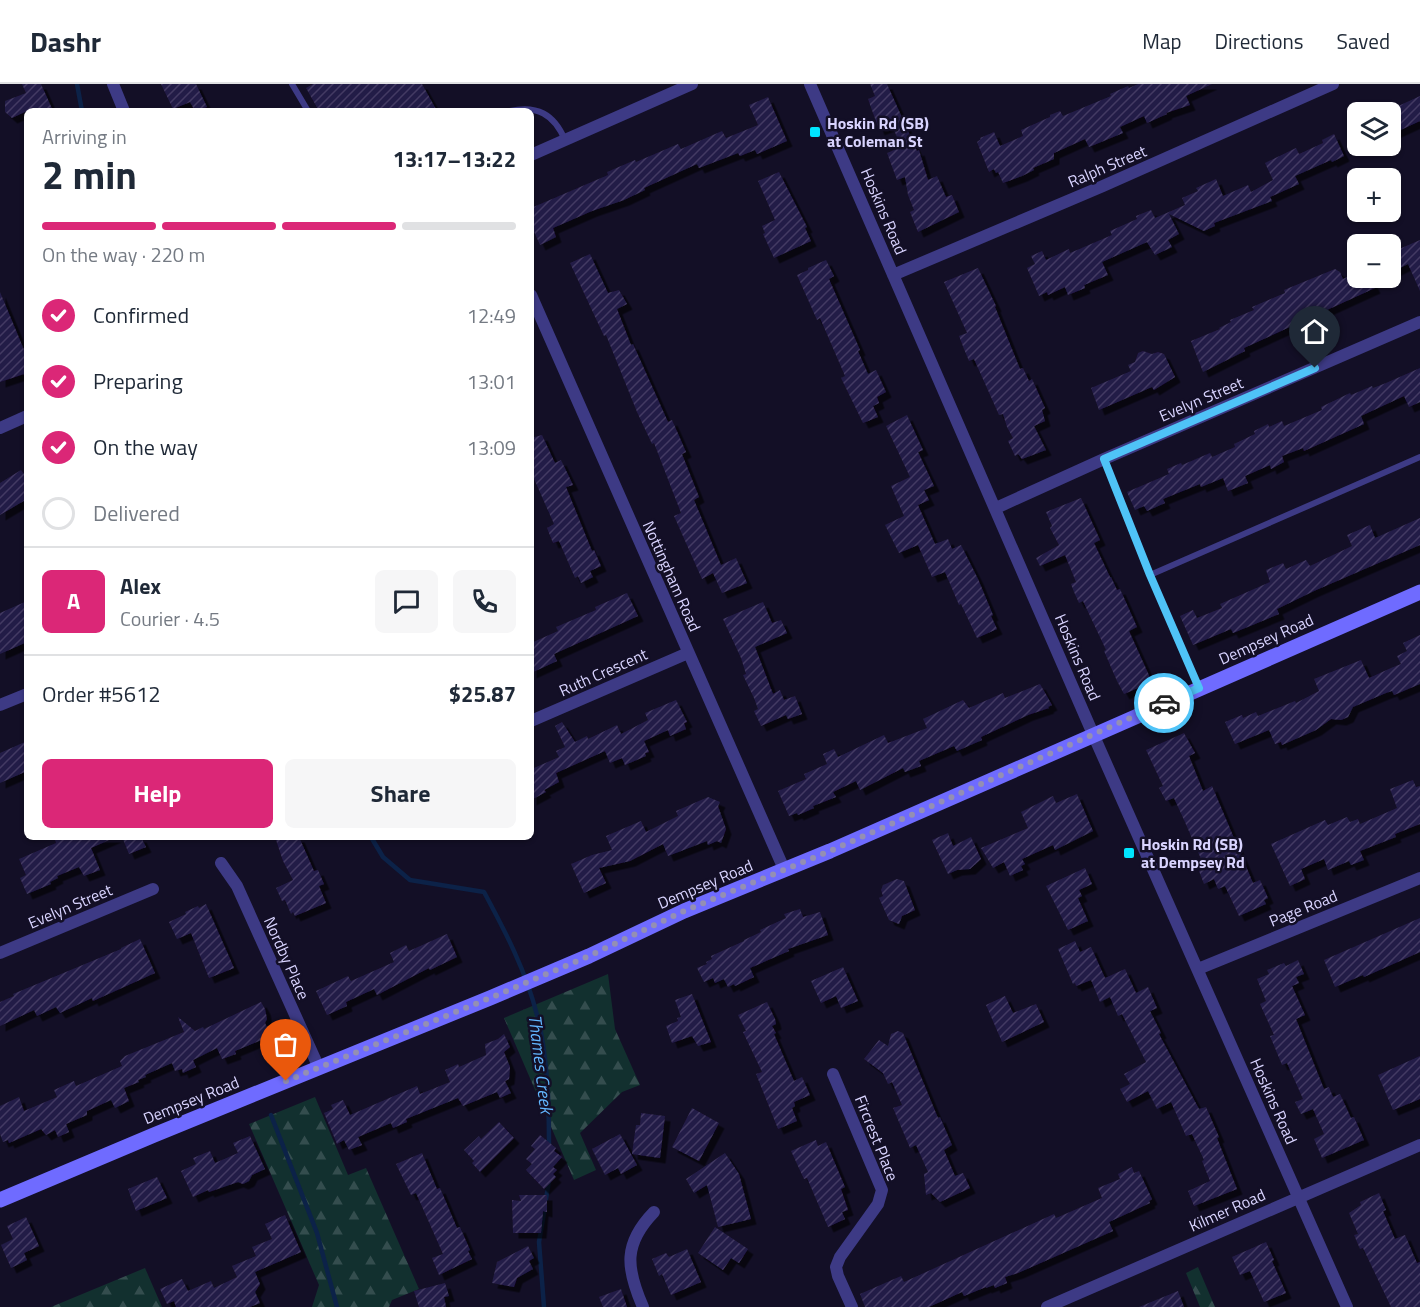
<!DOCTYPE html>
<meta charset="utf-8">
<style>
:root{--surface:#fff;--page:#f6f6f7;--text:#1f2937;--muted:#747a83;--line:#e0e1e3;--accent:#db2777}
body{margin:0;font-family:"Titillium Web",sans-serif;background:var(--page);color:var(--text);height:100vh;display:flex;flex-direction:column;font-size:22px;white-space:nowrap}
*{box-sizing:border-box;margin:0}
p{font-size:20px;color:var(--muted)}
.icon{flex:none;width:33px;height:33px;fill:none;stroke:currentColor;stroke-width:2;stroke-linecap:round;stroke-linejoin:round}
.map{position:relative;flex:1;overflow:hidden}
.sheet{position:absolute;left:24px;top:24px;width:510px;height:732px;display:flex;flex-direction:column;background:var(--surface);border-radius:9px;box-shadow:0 2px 4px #0004}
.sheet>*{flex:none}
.tools{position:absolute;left:1347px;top:18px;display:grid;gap:12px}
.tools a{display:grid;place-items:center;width:54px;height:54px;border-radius:9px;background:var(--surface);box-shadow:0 2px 4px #0004;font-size:30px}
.pin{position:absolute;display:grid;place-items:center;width:51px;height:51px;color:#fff;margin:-62px -26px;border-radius:50% 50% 50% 0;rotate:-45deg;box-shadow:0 0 6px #0007}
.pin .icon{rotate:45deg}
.courier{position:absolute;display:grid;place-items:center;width:60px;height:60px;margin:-30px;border:4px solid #4fc3f7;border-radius:50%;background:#fff;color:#222;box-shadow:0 2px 8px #0007}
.head em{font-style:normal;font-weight:700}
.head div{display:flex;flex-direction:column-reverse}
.head{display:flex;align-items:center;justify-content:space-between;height:102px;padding:0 18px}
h1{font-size:39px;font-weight:700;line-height:45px}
.bar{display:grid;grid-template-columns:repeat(4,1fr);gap:9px 6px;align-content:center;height:72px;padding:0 18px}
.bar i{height:8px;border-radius:4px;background:var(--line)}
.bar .on{background:var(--accent)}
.bar p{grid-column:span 4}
.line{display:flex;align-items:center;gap:15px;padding:0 18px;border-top:2px solid var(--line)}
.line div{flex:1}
.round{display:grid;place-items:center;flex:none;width:63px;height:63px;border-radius:9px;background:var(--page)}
ol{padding:0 18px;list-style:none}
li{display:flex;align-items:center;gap:18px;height:66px}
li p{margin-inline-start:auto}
li .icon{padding:6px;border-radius:50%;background:var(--accent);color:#fff;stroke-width:4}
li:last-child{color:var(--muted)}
li i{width:33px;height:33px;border:3px solid var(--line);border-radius:50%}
.button{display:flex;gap:12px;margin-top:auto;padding:12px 18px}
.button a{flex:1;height:69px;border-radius:9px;background:var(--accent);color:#fff;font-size:24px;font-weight:700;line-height:69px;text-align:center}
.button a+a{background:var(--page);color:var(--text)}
header{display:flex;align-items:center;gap:36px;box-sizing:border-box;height:84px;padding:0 30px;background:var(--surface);border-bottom:2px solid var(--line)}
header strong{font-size:28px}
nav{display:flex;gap:33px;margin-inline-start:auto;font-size:21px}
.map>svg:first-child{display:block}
.forest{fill:url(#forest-firs)}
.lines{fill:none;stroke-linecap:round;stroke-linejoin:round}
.stream{stroke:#0c2248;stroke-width:4.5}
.building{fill:url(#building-hatch);filter:url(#shadow)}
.lane{stroke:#3d3a85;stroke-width:6}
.street{stroke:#3d3a85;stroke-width:12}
.secondary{stroke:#6f6bff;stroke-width:15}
.done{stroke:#948fb3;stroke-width:6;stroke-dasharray:0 10.8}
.route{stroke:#4fc3f7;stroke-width:8}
.poi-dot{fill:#00e5ff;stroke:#130f26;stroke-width:2}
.labels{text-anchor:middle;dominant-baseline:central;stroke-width:5;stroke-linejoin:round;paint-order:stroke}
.poi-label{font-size:16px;font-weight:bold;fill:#d9d4ff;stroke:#130f26;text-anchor:start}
.street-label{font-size:16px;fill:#d9d4ff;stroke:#130f26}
.water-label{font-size:18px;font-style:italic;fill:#62b6ff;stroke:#130f26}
</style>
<header>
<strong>Dashr</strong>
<nav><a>Map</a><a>Directions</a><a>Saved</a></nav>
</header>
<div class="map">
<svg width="1420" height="1223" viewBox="0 0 1420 1223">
<defs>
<pattern id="forest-firs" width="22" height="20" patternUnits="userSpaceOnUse" patternTransform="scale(1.5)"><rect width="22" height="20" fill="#12302f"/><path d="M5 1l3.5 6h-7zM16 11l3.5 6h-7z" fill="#344d4e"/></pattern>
<pattern id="building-hatch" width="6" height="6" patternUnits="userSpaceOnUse" patternTransform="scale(1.5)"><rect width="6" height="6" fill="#241b47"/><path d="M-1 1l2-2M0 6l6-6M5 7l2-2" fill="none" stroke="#433b63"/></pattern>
<filter id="shadow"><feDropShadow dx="5.5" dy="5.5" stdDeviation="0" flood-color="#0009"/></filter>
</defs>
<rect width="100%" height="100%" fill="#130f26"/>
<!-- forest -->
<path class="forest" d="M608,890L615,945L640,1001L622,1008L580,1049L596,1086L574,1096L504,934Z
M315,1013L348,1091L366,1084L419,1205L392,1216L389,1223H312L319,1201L249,1040Z
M1198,1183L1215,1223H1200L1186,1189Z
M145,1184L162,1223H51Z"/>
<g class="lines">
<!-- stream -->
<path class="stream" d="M77,0L82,27
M371,753L383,773L410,796L484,808C505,847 526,887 537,931C548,974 549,1020 549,1064
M271,1031L317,1149L337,1223
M546,1115L549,1097
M544,1223L539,1158L545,1123"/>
</g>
<!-- building -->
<path class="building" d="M22,0H41L53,27H27L12,34L5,28V17L26,9Z
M161,0H196L207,23L195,27L190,18L173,25Z
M313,0H422L437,27H319L306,4Z
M870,0H887L917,67L919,66L928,96L937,92L946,113L952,111L959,128L918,148L910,128L914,126L908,111L905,93L897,96L887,69L901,63L892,41L879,46L868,15L875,12Z
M1138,0H1212L1186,12L1190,21L1166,29L1167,30L1147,39L1144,32L1120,43L1123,49L1089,63L1085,55L1054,69V75L1033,84L1034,86L1022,92L1003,99L998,88L996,89L994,85L989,88L977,58L981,55L980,54L994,48L1000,62L1023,52L1021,46L1050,33V31L1060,27L1063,32L1111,12L1110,10L1128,2L1129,4Z
M1420,12V37L1394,49V24Z
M768,13L787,57L757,70L755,66L740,72L738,69L699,84L697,80L644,104L645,106L624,116L592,127L553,144L556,153L540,161L531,141V124L608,91L607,88L635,76L636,78L678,60L681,65L722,47L726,54L758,41L749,21Z
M1334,50L1344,72L1332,78L1331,76L1295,92L1299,100L1270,113L1272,117L1214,139L1215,142L1204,147L1169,130L1179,150L1168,156L1172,163L1155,171L1147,158L1102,178L1108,191L1084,201L1085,204L1068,211L1065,203L1048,211L1047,208L1039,212L1027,184L1035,180L1031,172L1042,167L1046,176L1069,165L1070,169L1112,151L1110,147L1137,135L1136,132L1151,126L1155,134L1185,121L1182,114L1198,107L1196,104L1216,95L1223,112L1248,101L1251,108L1273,96L1265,79L1296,64L1299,70L1323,59L1322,56Z
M779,88L807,143L805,144L811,157L774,174L763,150L765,149L762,142L775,136L758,97Z
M1420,156V207L1408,180L1390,189V169Z
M590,170L608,209L619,206L627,220L617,225L631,261L633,260L668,338L672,336L686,368L682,370L699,413L694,416L721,481L736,474L747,499L722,509L713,489L702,495L674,432L681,429L654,359L652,360L637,328L606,251L604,252L570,179Z
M826,176L834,192L829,195L860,266L858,267L868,290L876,286L886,308L877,313L879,319L873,322L878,333L863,339L841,294L845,292L820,234L817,236L797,191L808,186V184Z
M978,184L996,222L995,223L1020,285L1023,284L1029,297L1032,295L1045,324L1042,326L1045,337L1034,342L1046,366L1022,375L1018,370L1015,372L1008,357L1013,354L1007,343L1003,330L999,331L974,275L969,277L964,265L959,252L967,249L944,198Z
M1335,185L1340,188L1343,195L1358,188V194H1370L1375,204L1244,264L1245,267L1203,288L1191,257L1220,245L1219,244L1231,238L1230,236L1254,226L1252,223L1285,209L1284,206Z
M0,208L27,273V289L0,298Z
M1143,267L1152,270L1158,268L1164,270L1175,293L1154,306L1152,303L1099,326L1091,304L1131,287L1128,281L1135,278L1138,269Z
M1420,284V318L1409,323L1404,312L1361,332L1364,340L1304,367L1303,364L1282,372L1284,378L1271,385L1270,381L1245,392L1248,399L1228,407L1223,394L1201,403L1200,400L1163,415L1165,419L1147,427L1144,422L1135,426L1127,408L1169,390L1167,385L1181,379L1182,381L1210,369L1212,373L1235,363L1234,360L1255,350L1254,347L1268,340L1269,343L1282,337L1284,342L1322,326L1321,323L1350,309L1351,311L1372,302L1373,304L1386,299Z
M907,331L923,366L918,368L934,402L924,406L929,416L918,421L935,460L948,455L952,465L961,461L978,495L993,531L991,532L997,545L977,554L961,520L959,521L945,488L932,493L918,461L899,469L885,441L904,432L891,402L910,393L886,342Z
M542,351L555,379L561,376L573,401L566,403L592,467L594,466L601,482L590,487L593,493L581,499L578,492L575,494L559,457L553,459L547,444L554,440L531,388V354Z
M21,386L27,394V415L0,431V399Z
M1081,414L1100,456L1094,459L1110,493H1111L1117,506L1120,505L1137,543L1129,547L1152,598L1124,610L1117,597L1104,567L1106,566L1083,517L1079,519L1074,508L1071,500L1076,498L1065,471L1040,482L1036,474L1059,461L1050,444L1052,442L1046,428Z
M1420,434V461L1314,507L1277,525L1279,530L1233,549L1231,545L1193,561L1180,532L1193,526L1197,534L1222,524L1220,520L1270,498L1266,486L1283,479L1286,485L1306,476L1310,482L1352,462L1347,451L1370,441L1375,454Z
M627,509L638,532L554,570L557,577L531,589V559L558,547L556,543L596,526L595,523Z
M27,517V558L0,570V529Z
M763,518L772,539L781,536L787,549L755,563L773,610L780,606L784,616L795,612L802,630L788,635L786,631L761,642L754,627L758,625L754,614L743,591L746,590L741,574L723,535Z
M1420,551V600L1394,611L1392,607L1386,609L1353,623L1348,633L1341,636L1331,635L1316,646L1282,661L1281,658L1275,660L1269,646L1235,660L1225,638L1242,631L1243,634L1256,628L1258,632L1295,617L1296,619L1319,607L1314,595L1361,576L1369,594L1391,584L1401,580L1397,572L1407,567L1403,559Z
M1040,600L1052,621L1048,623L1049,624L1028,631L981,653L982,656L957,667L954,662L919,677L921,682L905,688L903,684L860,706L856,697L833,708L836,713L813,722L814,724L798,731L797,729L789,732L778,707L806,695L804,690L827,680L823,670L834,665L838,673L884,651L888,659L927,644L923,635L963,616L969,624L1003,609L1005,614Z
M676,616L687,638L684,639L686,645L670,652L668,646L644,657L649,668L645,669L646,672L625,681L622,674L610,679L605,667L556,689L559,698L544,706L546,708L531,716V677L534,684L559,673L556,667L565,663L555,642L562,638L575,658L587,652L588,655L617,641L621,650L648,636L645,629Z
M1184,649L1195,669L1189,672L1203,707L1212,702L1253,799L1260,796L1268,814L1264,816L1266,820L1239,832L1225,802L1218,805L1214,795L1204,800L1199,787L1205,784L1184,736L1174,714L1166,717L1159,704L1163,702L1146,666Z
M27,657V687L0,699V669Z
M1413,696L1416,703L1420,702V740L1395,750L1396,753L1360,767L1364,776L1351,781L1349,777L1328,786L1324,775L1301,785L1305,795L1290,802L1271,760L1325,736L1328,741L1347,733L1350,738L1358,735L1360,740L1397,724L1390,705Z
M1077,710L1093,747L1055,766L1053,761L1022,775L1025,780L1021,782L1023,786L1010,792L1004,778L993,784L981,764L1028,744L1021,728L1053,712L1056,719Z
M708,713L720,718L718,722L726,745L721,759L717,757L708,761L707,757L668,772L663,760L630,777L599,784L606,799L584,809L571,780L592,771L612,766L606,752L641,737L646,748L678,732L676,727Z
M948,749L953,762L971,753L981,775L970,785L957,786L948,790L932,756Z
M54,753H116L91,764L100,786L84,792L79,783L57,792L58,794L50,798L51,800L27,810L20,794L26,791L19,775L56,759Z
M122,753H141L146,763L129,770Z
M275,753H299L314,787L318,786L324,800L319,802L326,819L295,832L293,828L291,830L285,816L282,817L276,804L293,796L283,777Z
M1085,784L1092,800L1079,806L1082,812L1078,814L1088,837L1068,846L1046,802Z
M897,795L904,797L915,826L902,832L899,840L889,836L879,814L883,812L881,806L883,801Z
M206,820L234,884L209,894L191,849L177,855L169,838L186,830L185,828L198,822L199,824Z
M800,825L803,833L820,828L828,851L788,865L789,867L750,884L754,893L735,902L734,900L728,903L724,895L715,899L713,894L704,898L697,884L707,880L706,878L712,875L711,872L744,857V856L761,848L760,846L786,834L784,830Z
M1420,834V868L1364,893L1363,891L1335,903L1324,876Z
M447,850L457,873L430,886L429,884L377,911L374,905L346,918L347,922L327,931L316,907L348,892L351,897L394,878L390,869L406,861L409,867Z
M140,855L155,889L93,917L92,914L60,929L56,923L37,932L34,926L0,942V918L14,912L13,910L121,865V864Z
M1075,857L1080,868L1091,863L1105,894L1125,885L1136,909L1148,903L1157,924L1150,927L1161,949L1159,950L1199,1025L1206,1023L1219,1053L1217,1054L1237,1105L1194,1122L1188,1107L1210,1097L1202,1077L1204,1076L1192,1050L1186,1052L1171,1018L1157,1025L1148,1007L1127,1018L1120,1005L1130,1000L1124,990L1146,978L1122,930L1118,932L1110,913L1100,918L1091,896L1076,902L1075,899L1073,900L1058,865Z
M1298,876L1304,890L1296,893L1299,899L1292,902L1305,931L1296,935L1324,1005L1329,1003L1333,1013L1340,1010L1351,1034L1354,1033L1364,1056L1322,1074L1314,1055L1324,1050L1313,1025L1301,1030L1295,1018L1303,1015L1287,979L1282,981L1270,952L1274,951L1260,920L1266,917L1257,895L1269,890L1267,886L1284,879L1286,882Z
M843,883L858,917L841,924L836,912L821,919L811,897Z
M692,910L711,958L698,962L692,952L672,959L666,942L678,937L677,934L681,933L675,916Z
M1005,912L1013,929L1036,920L1044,938L1002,958L986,921Z
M261,918L265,925L267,935L265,939L271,952L235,967L236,970L222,975L217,964L193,976L196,983L183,989L182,985L175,987L172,979L145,991L146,993L138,996L139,998L124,1004L129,1017L115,1024L111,1016L87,1027V1031L66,1040L69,1048L58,1053L55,1046L46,1051L41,1045L9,1059L8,1056L3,1058L0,1050V1022L19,1013L24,1027L57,1013L54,1006L74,997L76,1002L122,982L120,977L125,972L184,948L178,933L195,947L203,943L204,945Z
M767,918L775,935L776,940L772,942L776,949L774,950L794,997L802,993L810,1011L794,1018L795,1022L792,1024L797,1037L778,1045L756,990L762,988L743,948L746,947L738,931Z
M898,947L903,949L938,1034L940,1033L952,1061L944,1066L955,1092L963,1089L970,1104L940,1118L931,1109L926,1111L924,1090L928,1088L916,1061L910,1064L893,1024L902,1021L892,998L888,1000L883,989L864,975L879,956L888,962L891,950Z
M504,950L510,963L504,968L510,983L509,995L505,997L511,1009L500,1014L497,1008L463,1022L458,1014L406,1035L407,1038L393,1044L391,1039L358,1053L362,1061L349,1066L344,1056L337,1060L324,1029L333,1025L331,1021L343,1016L350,1031L417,1002L420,1010L450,998L445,986L458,980L459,983L486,971L485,960L498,955Z
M1420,972V1015L1393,1026L1378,991Z
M692,1024L719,1039L699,1077L672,1063Z
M641,1029L665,1032L660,1074L632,1070L636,1041H640Z
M499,1038L514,1054L480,1088L472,1079L474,1077L464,1066L479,1052L481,1055Z
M620,1050L637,1081L621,1090L618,1084L605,1091L592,1065Z
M540,1051L556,1064L554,1067L562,1073L553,1083L557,1086L553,1090L556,1093L544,1105L526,1086L532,1080L526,1075L535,1065L531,1062Z
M250,1052L265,1085L252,1091L249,1097L243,1100L238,1098L209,1108L208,1106L193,1113L181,1087L196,1080L193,1074L210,1067L215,1079L238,1069L233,1059Z
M816,1056L818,1062L826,1058L845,1103L841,1105L848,1126L842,1128L845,1135L828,1143L807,1094L804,1095L791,1067Z
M422,1069L437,1105L440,1104L457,1144L460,1143L470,1166L468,1167L472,1175L439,1191L432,1174L443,1170L416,1109L411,1111L396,1080Z
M725,1069L739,1090L751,1135L718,1143L707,1101L694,1109L686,1095Z
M1132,1083L1134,1089L1139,1087L1152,1115L1149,1117L1150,1119L1109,1138L1113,1147L1018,1189L1005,1193L1007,1199L995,1204L994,1201L986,1204V1203L964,1212L962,1208L929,1223H865L860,1210L901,1192L904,1198L1054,1130L1056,1134L1102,1114L1098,1104L1120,1095L1118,1090Z
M157,1093L167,1114L136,1127L128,1105Z
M1379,1109L1386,1126L1383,1127L1395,1155L1405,1151L1417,1179L1420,1178V1223H1391L1363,1164L1360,1165L1354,1151L1358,1150L1349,1129L1361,1121L1360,1118Z
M519,1111H547V1128L543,1127L541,1149H513L512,1116L521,1117Z
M285,1131L301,1168L255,1188L260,1200L255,1208L260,1219L250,1223H176L174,1217L167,1220L160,1205L182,1195L188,1207L211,1197L214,1204L237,1193L232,1182L256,1172L252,1163L272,1155L265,1140Z
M26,1133L39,1162L24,1169L27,1176L11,1184L1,1161L13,1155L7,1142Z
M715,1143L748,1165L739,1179L731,1174L723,1186L698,1169Z
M1266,1158L1274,1176L1272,1177L1286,1209L1264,1218L1250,1187L1240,1191L1232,1173Z
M528,1162L534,1174L529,1177L533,1185L517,1194L514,1203L492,1199L497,1178Z
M687,1165L701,1198L671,1211L662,1190L659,1192L652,1175L666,1169L669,1173Z
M445,1199L449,1212L444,1213L446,1223H419L414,1207Z
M621,1205L627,1223H603L599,1213Z
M1178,1207L1184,1223H1139Z"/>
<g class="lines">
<!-- lane -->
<path class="lane" d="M292,0L308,27
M510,27C537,21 554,30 565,56
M1104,375L1150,491
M1199,604L1150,491L1420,373"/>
<!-- street -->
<path class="street" d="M113,0L124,27
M810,0L1093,650L1347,1223
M531,71L692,0
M893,191L1103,102L1333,0
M531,211L784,785
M0,344L27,332
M996,424L1104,375L1420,238
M0,621L27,610
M531,637L688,569
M221,779L237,802L319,984
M0,869L153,805
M1198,885L1420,794
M833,990L882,1106L878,1120L840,1173L836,1183L838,1192L852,1223
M643,1223C626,1184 623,1160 654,1128
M1047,1223L1420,1061"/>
<!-- secondary -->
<path class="secondary" d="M0,1116L154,1051L490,914L589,872L684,827L830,767L1420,508"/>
</g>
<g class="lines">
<!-- done -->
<path class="done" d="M286,997L490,914L589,872L684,827L830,767L1164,619"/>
<!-- route -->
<path class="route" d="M1164,619L1199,604L1150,491L1104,375L1315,284"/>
</g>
<!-- markers -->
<g class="poi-dot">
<rect x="809" y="42" width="12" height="12" rx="3"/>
<rect x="1123" y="763" width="12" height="12" rx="3"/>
</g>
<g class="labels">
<!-- poi labels -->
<g class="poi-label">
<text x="827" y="39">Hoskin Rd (SB)<tspan x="827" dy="18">at Coleman St</tspan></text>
<text x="1141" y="760">Hoskin Rd (SB)<tspan x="1141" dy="18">at Dempsey Rd</tspan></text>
</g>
<!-- street labels -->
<g class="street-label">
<text transform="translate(1107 82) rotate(-23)">Ralph Street</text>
<text transform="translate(884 127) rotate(67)">Hoskins Road</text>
<text transform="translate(1201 315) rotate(-23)">Evelyn Street</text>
<text transform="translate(672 492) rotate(66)">Nottingham Road</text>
<text transform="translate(1266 555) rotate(-24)">Dempsey Road</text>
<text transform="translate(1078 573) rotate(67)">Hoskins Road</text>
<text transform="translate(603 588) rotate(-24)">Ruth Crescent</text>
<text transform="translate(705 800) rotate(-23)">Dempsey Road</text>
<text transform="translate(70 822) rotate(-23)">Evelyn Street</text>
<text transform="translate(1303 824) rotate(-22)">Page Road</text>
<text transform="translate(287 874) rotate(66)">Nordby Place</text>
<text transform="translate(191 1016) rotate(-22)">Dempsey Road</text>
<text transform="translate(1274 1017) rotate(66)">Hoskins Road</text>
<text transform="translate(877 1054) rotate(68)">Fircrest Place</text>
<text transform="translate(1227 1126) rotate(-24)">Kilmer Road</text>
</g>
<!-- water labels -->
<g class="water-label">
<text transform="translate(541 980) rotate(83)">Thames Creek</text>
</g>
</g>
</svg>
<div class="tools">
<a><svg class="icon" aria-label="layers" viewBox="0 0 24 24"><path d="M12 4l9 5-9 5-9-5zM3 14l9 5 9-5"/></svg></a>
<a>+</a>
<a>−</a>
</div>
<div class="pin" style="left:286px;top:997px;background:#ea580c"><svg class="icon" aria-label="bag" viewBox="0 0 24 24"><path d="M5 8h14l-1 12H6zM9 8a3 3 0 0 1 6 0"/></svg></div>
<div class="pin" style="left:1315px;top:284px;background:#1f2937"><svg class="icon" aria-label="home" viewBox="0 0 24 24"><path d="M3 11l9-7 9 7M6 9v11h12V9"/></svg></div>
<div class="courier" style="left:1164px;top:619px"><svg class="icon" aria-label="car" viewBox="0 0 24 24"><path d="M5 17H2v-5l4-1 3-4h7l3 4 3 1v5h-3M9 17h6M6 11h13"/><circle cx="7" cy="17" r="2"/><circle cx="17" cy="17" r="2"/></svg></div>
<section class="sheet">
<div class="head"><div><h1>2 min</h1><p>Arriving in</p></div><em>13:17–13:22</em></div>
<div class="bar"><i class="on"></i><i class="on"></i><i class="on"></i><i></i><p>On the way · 220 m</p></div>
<ol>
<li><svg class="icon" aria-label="check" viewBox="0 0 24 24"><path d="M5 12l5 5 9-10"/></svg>Confirmed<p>12:49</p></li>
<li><svg class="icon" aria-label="check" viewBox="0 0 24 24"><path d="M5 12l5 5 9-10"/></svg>Preparing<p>13:01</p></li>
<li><svg class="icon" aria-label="check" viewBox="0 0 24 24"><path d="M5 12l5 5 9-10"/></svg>On the way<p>13:09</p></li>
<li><i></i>Delivered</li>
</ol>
<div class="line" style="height:108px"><b class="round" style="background:var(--accent);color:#fff">A</b><div><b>Alex</b><p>Courier · 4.5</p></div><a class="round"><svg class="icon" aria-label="chat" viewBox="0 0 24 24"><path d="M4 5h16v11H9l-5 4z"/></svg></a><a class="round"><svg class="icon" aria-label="phone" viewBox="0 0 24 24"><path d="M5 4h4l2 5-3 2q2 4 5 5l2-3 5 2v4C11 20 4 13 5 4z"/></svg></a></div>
<div class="line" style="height:78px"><div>Order #5612</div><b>$25.87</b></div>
<div class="button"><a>Help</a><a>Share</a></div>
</section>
</div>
